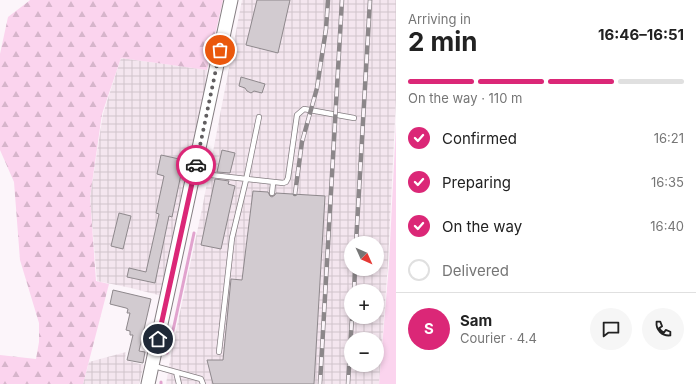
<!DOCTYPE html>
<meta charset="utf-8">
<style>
:root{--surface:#fff;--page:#f6f6f6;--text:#222;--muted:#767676;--line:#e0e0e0;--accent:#db2777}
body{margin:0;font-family:Inter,sans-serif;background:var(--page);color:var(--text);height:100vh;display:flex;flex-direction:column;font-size:15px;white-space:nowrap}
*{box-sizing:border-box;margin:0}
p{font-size:13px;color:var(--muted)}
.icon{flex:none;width:22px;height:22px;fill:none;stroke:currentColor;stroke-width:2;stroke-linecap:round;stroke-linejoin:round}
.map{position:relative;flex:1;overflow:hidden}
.sheet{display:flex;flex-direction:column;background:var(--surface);width:300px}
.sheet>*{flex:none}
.needle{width:26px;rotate:135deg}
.fabs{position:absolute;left:344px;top:236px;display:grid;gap:8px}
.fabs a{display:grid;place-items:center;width:40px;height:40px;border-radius:50%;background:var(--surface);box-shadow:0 2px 6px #0003;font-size:20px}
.pin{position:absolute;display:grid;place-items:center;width:34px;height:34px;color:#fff;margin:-17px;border:2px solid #fff;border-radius:50%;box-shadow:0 1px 4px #0007}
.courier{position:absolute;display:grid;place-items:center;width:40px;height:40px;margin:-20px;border:3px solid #db2777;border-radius:50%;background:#fff;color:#222;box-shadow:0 1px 5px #0007}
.overview em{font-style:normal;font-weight:700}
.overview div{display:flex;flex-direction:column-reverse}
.overview{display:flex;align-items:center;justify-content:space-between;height:68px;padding:0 12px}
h1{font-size:26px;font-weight:700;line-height:30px}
.bar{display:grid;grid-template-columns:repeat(4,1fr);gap:6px 4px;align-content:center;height:48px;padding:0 12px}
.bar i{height:5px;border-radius:3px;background:var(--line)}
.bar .active{background:var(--accent)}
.bar p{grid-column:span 4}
.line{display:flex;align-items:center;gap:10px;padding:0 12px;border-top:1px solid var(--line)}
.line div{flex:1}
.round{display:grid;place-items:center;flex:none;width:42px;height:42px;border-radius:21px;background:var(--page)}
ol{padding:0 12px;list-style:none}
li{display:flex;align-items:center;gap:12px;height:44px}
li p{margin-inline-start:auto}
li .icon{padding:4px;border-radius:50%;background:var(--accent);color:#fff;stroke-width:4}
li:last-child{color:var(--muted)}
li i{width:22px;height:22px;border:2px solid var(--line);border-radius:50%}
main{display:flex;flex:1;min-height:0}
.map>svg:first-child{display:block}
.industrial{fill:url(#industrial-grid);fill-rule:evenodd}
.green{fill:#fbd4ee}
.forest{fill:url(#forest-firs)}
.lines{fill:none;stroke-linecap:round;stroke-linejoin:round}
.stream{stroke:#e1a3ce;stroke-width:3}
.building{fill:#d2cbd0;stroke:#8e888c}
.service-casing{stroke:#857e82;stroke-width:6}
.secondary-casing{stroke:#857e82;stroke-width:15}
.service{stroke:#fff;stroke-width:4.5}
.secondary{stroke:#fff;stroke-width:13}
.rail-casing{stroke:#8c878a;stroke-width:4.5}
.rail{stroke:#fcf5fa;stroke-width:3;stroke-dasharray:9;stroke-linecap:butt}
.done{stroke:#615e60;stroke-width:4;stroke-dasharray:0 7.2}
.route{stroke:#db2777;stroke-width:5}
</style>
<main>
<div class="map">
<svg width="396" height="384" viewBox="0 0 396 384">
<defs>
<pattern id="industrial-grid" width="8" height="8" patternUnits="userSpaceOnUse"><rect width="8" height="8" fill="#f4e6ef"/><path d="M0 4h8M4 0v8" fill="none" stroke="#d0c4cc"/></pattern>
<pattern id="forest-firs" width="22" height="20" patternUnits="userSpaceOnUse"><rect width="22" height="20" fill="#fbd4ee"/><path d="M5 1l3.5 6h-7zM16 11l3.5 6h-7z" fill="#d6b5cb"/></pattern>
</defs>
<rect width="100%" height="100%" fill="#fcf5fa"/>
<!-- industrial -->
<path class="industrial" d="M242,0H396V99L388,263L379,384H166L171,354L202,209ZM351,243H377V269H351ZM351,291H377V317H351ZM351,339H377V365H351Z
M121,58L207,70L201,134L166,297L131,288L97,281L90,197L103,114Z
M126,352L125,360L144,365L139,384H83L89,362Z"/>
<!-- green -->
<path class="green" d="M396,124V384H379L389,264Z"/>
<!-- forest -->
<path class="forest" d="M30,0H223L207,70L121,58L102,114L90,197L96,281L109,284L83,384H0V355L36,359L39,342V323L20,260L14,182L0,150V54L8,17L29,1Z"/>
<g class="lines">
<!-- stream -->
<path class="stream" d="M167,353L174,326L194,233
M161,384V382"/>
</g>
<!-- building -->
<path class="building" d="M257,0H290L278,53L246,45Z
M241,77L265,84L262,93L254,91L251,93L247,91L245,88L239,86Z
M222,150L235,153L230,173L217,172Z
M161,155L184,160L172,217L169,216L155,283L127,277L129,268L146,272L159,214L156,213L164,176L157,174Z
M215,179L229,181L228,184L235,186L221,249L201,245Z
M253,191L268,192L270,196L272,197L275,195L276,193L325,196L314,384H213L207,360H223L231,279L242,280Z
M119,213L131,216L123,249L111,246Z
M113,290L151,299L139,351L145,352L143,363L127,360L133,335H130V331L126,330L130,313H127L128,309L126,308L110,304Z"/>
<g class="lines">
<defs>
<path id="service" d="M196,175H211L283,183L286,182L288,178L297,115L304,109L354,118
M272,193L273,183
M219,352L232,238L246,180L259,117
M154,366L201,379L203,384
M176,372L179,384"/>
<path id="secondary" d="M148,384L231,0"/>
</defs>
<!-- service casing -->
<use href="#service" class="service-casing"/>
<!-- secondary casing -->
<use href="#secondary" class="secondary-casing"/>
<!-- service -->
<use href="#service" class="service"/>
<!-- secondary -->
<use href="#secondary" class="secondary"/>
<defs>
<path id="rail" d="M295,194L302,142L317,88L320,68L326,29L328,0
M356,243L370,0
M354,291L355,269
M320,384L342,0
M348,384L352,317"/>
</defs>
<!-- rail casing -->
<use href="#rail" class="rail-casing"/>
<!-- rail -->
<use href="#rail" class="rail"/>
</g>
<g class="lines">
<!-- done -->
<path class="done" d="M196,165L220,50"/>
<!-- route -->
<path class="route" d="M158,339L196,165"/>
</g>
</svg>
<div class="fabs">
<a><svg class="needle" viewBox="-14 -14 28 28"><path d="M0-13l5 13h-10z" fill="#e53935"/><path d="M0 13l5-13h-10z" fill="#767676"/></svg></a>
<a>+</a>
<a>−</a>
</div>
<div class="pin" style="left:220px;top:50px;background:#ea580c"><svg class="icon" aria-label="bag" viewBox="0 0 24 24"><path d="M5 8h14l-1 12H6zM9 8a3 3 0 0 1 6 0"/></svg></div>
<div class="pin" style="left:158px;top:339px;background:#1f2937"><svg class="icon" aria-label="home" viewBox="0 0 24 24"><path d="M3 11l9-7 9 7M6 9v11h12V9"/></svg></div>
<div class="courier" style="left:196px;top:165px"><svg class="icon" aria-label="car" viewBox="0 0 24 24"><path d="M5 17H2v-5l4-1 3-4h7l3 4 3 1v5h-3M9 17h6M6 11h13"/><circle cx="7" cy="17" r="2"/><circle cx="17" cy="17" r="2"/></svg></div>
</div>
<section class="sheet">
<div class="overview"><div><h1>2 min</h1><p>Arriving in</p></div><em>16:46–16:51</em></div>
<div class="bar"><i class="active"></i><i class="active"></i><i class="active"></i><i></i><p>On the way · 110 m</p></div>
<ol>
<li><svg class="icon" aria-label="check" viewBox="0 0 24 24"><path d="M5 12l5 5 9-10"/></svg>Confirmed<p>16:21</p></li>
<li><svg class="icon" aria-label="check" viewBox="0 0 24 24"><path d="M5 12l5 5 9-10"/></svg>Preparing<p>16:35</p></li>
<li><svg class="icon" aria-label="check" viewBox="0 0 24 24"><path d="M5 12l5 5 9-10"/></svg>On the way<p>16:40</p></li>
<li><i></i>Delivered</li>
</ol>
<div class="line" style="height:72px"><b class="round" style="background:var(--accent);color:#fff">S</b><div><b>Sam</b><p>Courier · 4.4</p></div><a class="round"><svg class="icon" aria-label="chat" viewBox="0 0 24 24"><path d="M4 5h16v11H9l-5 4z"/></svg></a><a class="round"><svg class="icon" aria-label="phone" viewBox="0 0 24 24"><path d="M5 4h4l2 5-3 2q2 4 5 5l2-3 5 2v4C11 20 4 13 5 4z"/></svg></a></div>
</section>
</main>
